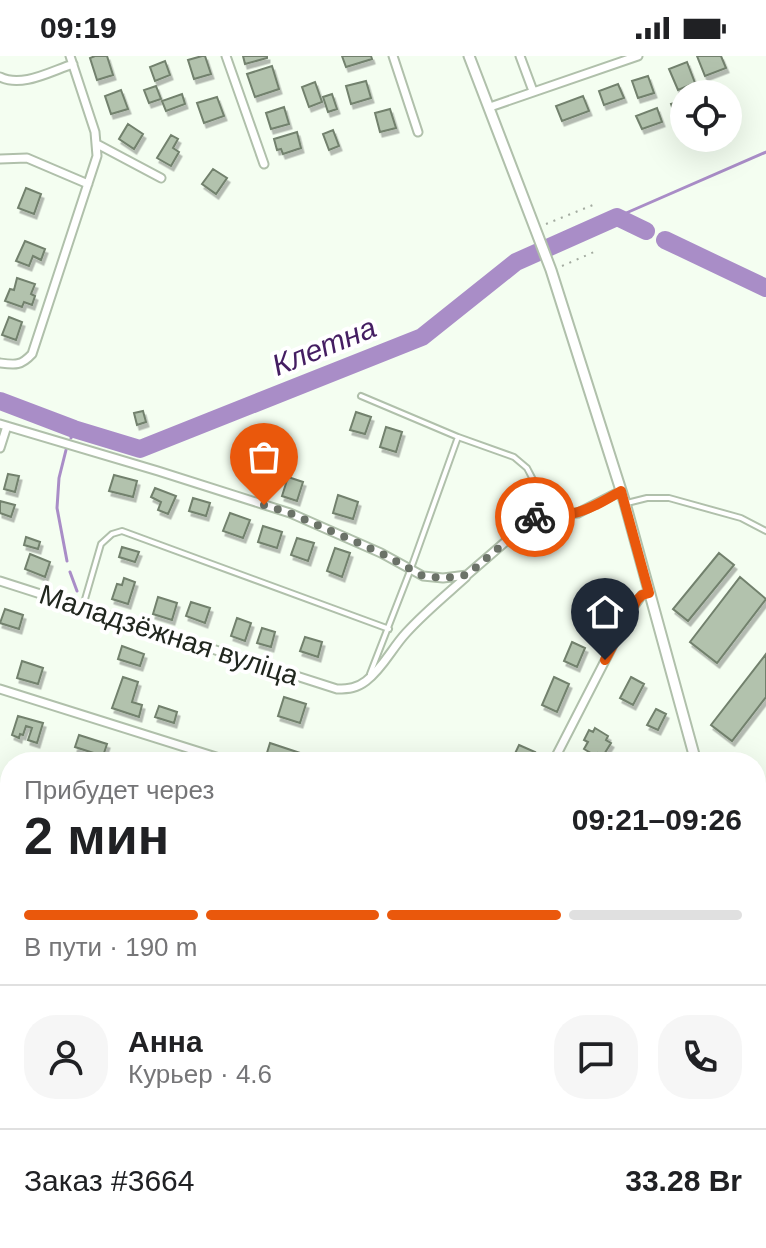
<!DOCTYPE html>
<html lang="ru">
<meta charset="utf-8">
<style>
:root{--surface:#fff;--page:#f6f6f6;--text:#202124;--muted:#757577;--line:#e0e0e0;--accent:#ea580c}
body{margin:0;font-family:Helvetica,sans-serif;background:var(--page);color:var(--text);height:100vh;display:flex;flex-direction:column;font-size:30px;white-space:nowrap}
*{box-sizing:border-box;margin:0}
p{font-size:26px;color:var(--muted)}
.icon{flex:none;width:44px;height:44px;fill:none;stroke:currentColor;stroke-width:2;stroke-linecap:round;stroke-linejoin:round}
.map{position:relative;flex:1;overflow:hidden}
.drawer{position:absolute;left:0px;top:696px;width:766px;height:496px;display:flex;flex-direction:column;background:var(--surface);border-radius:32px 32px 0 0;box-shadow:0 8px 32px #0002}
.drawer>*{flex:none}
.tools{position:absolute;left:670px;top:24px;display:grid;gap:16px}
.tools a{display:grid;place-items:center;width:72px;height:72px;border-radius:50%;background:var(--surface);box-shadow:0 8px 32px #0002;font-size:40px}
.pin{position:absolute;display:grid;place-items:center;width:68px;height:68px;color:#fff;margin:-82px -34px;border-radius:50% 50% 50% 0;rotate:-45deg;box-shadow:0 0 8px #0007}
.pin .icon{rotate:45deg}
.courier{position:absolute;display:grid;place-items:center;width:80px;height:80px;margin:-40px;border:6px solid #ea580c;border-radius:50%;background:#fff;color:#222;box-shadow:0 2px 10px #0007}
.headline em{font-style:normal;font-weight:800}
.headline div{display:flex;flex-direction:column-reverse}
.headline{display:flex;align-items:center;justify-content:space-between;height:136px;padding:0 24px}
h1{font-size:52px;font-weight:800;line-height:60px}
.bar{display:grid;grid-template-columns:repeat(4,1fr);gap:12px 8px;align-content:center;height:96px;padding:0 24px}
.bar i{height:10px;border-radius:6px;background:var(--line)}
.bar .on{background:var(--accent)}
.bar p{grid-column:span 4}
.line{display:flex;align-items:center;gap:20px;padding:0 24px;border-top:2px solid var(--line)}
.line div{flex:1}
.round{display:grid;place-items:center;flex:none;width:84px;height:84px;border-radius:32px;background:var(--page)}
.status{display:flex;justify-content:space-between;align-items:center;height:56px;padding:0 40px;background:var(--surface);direction:ltr}
.status svg{height:22px;fill:currentColor}
.map>svg:first-child{display:block}
.lines{fill:none;stroke-linecap:round;stroke-linejoin:round}
.stream{stroke:#a98dc7;stroke-width:3}
.river{stroke:#a98dc7;stroke-width:18}
.building{fill:#b2c2ad;stroke:#72816d;stroke-width:2;filter:url(#shadow)}
.service-casing{stroke:#b0c0ab;stroke-width:8}
.minor-casing{stroke:#b0c0ab;stroke-width:11}
.tertiary-casing{stroke:#b0c0ab;stroke-width:13}
.path{stroke:#a3aba0;stroke-width:2;stroke-dasharray:2 6;stroke-linecap:butt}
.service{stroke:#fff;stroke-width:4}
.minor{stroke:#fff;stroke-width:7}
.tertiary{stroke:#fff;stroke-width:9}
.done{stroke:#6b7268;stroke-width:8;stroke-dasharray:0 14.4}
.route{stroke:#ea580c;stroke-width:10}
.labels{text-anchor:middle;dominant-baseline:central;stroke-width:8;stroke-linejoin:round;paint-order:stroke}
.street-label{font-size:28px;fill:#21271f;stroke:#fff}
.water-label{font-size:30px;font-style:italic;fill:#441d62;stroke:#fff}
</style>
<div class="status"><b>09:19</b><svg viewBox="0 0 49 12"><path d="M0 12V9h3v3zM5 12V6h3v6zM10 12V3h3v9zM15 12V0h3v12zM26 1h20v11H26zM47 4h2v5h-2z"/></svg></div>
<div class="map">
<svg width="766" height="1192" viewBox="0 0 766 1192">
<defs>
<filter id="shadow"><feDropShadow dx="2.5" dy="4.5" stdDeviation="0" flood-color="#0004"/></filter>
</defs>
<rect width="100%" height="100%" fill="#f4fef1"/>
<g class="lines">
<!-- stream -->
<path class="stream" d="M617,161L766,96
M71,382L74,373
M66,394L59,422L57,452L67,505
M70,516L77,535
M0,966L10,969
M344,1182L365,1192"/>
<!-- river -->
<path class="river" d="M665,184L766,232
M0,345L74,373L140,393L422,281L516,206L617,161L646,175"/>
</g>
<!-- building -->
<path class="building" d="M95,0H107L113,19L97,24L90,2Z
M202,0H205L211,18L194,23L188,4Z
M243,0H267V2L245,8Z
M342,0H371L372,3L346,11Z
M697,0H721L726,12L705,20Z
M165,5L170,19L155,25L150,11Z
M687,6L695,27L678,34L669,13Z
M272,10L279,33L255,41L247,18Z
M648,20L654,37L638,42L632,25Z
M366,25L371,42L351,48L346,30Z
M315,26L322,46L309,51L302,31Z
M618,28L624,42L604,49L599,35Z
M156,30L161,43L149,47L144,34Z
M121,34L128,53L111,58L105,40Z
M182,38L185,48L166,55L162,45Z
M332,38L337,53L328,56L323,41Z
M583,40L589,55L562,65L556,50Z
M217,41L224,60L204,67L197,47Z
M684,44V57L675,60L671,48Z
M284,51L289,68L271,73L266,57Z
M657,52L662,66L642,73L636,60Z
M390,53L396,72L380,76L375,57Z
M128,68L143,78L134,93L119,83Z
M333,74L339,90L329,94L323,78Z
M297,76L301,92L283,98L281,93L277,94L274,83Z
M171,79L178,83L173,92L179,96L171,110L157,102Z
M213,113L227,122L216,138L202,128Z
M26,132L41,138L34,158L18,152Z
M25,185L45,193L41,204L33,200L29,210L16,205Z
M17,222L35,228L31,238L35,240L32,249L24,246L22,251L5,245L10,233L14,234Z
M9,261L22,266L16,284L2,279Z
M143,355L146,366L137,369L134,357Z
M356,356L371,361L365,378L350,374Z
M386,371L402,376L396,396L380,391Z
M8,418L19,420L15,436L4,433Z
M114,419L137,425L133,441L109,435Z
M288,421L303,426L297,445L282,440Z
M155,432L176,440L168,458L158,454L161,446L151,441Z
M338,439L358,446L353,463L333,457Z
M193,442L210,447L206,460L189,455Z
M0,445L15,449L11,461L0,457Z
M230,457L250,464L243,482L223,475Z
M263,470L282,476L277,492L258,486Z
M26,481L40,486L38,493L24,489Z
M297,482L314,487L308,505L291,499Z
M122,491L139,496L135,506L119,501Z
M335,492L350,497L342,521L327,515Z
M719,497L734,509L688,565L673,553Z
M30,498L50,506L45,521L25,513Z
M740,521L766,543L717,607L690,586Z
M124,522L135,526L128,548L112,543L117,528L122,529Z
M158,541L177,547L172,564L153,558Z
M191,546L210,552L205,567L186,560Z
M5,553L23,559L19,573L0,567Z
M237,562L251,567L245,585L231,580Z
M262,572L275,576L271,591L257,587Z
M305,581L322,586L318,601L300,595Z
M572,586L585,592L577,611L564,605Z
M122,590L144,598L140,610L118,603Z
M766,598V641L732,685L711,669Z
M22,605L43,612L38,628L17,622Z
M123,621L138,626L132,646L142,649L139,661L112,652Z
M554,621L569,628L557,656L542,649Z
M631,621L644,628L633,649L620,642Z
M284,641L306,648L300,667L278,660Z
M159,650L177,656L174,667L155,661Z
M656,653L666,658L658,674L647,669Z
M18,660L43,667L37,687L28,684L32,672L26,670L23,679L20,678L19,682L12,679Z
M595,672L608,680L606,684L611,687L603,700L598,697L596,700L584,693L588,686L584,684L589,674L593,676Z
M79,679L107,688L103,700L75,691Z
M270,687L300,697L297,706H286L266,700Z
M519,689L535,696L530,706H511Z
M138,698L157,703L156,706H136Z
M3,838L10,840L9,859L0,856Z"/>
<g class="lines">
<defs>
<path id="service" d="M361,340L458,381
M627,447L647,442H669L741,462L766,475
M83,550L101,488L112,478L122,475L389,573
M370,618L410,515L458,381L514,401L527,412L550,456"/>
<path id="minor" d="M226,0L264,108
M393,0L418,76
M520,0L533,35
M0,21C22,32 51,15 73,8
M490,51L638,0
M97,88L161,122
M0,103L27,102L88,128
M0,307C15,309 21,310 32,298L97,100L95,76L70,0
M0,368L158,415L290,457L381,497L423,520L443,522L467,519L534,461L550,457L566,458L578,457L621,435
M0,392L7,370
M0,525L337,633C349,633 357,632 366,625C383,612 392,592 406,577C424,557 446,539 466,521
M0,633L232,706
M553,706L631,554L642,539L649,537
M0,878L10,881
M756,1134L766,1139"/>
<path id="tertiary" d="M469,0L551,214L625,447L696,706
M0,749L10,753
M756,926L766,962
M756,1016L766,1020"/>
</defs>
<!-- service casing -->
<use href="#service" class="service-casing"/>
<!-- minor casing -->
<use href="#minor" class="minor-casing"/>
<!-- tertiary casing -->
<use href="#tertiary" class="tertiary-casing"/>
<!-- path -->
<path class="path" d="M546,168L593,149
M562,210L594,196
M0,1158L10,1151"/>
<!-- service -->
<use href="#service" class="service"/>
<!-- minor -->
<use href="#minor" class="minor"/>
<!-- tertiary -->
<use href="#tertiary" class="tertiary"/>
</g>
<g class="lines">
<!-- done -->
<path class="done" d="M264,449L290,457L381,497L423,520L443,522L467,519L535,461"/>
<!-- route -->
<path class="route" d="M535,461C548,455 560,460 574,457C590,454 607,443 621,435L649,537L642,539L637,544L605,604"/>
</g>
<g class="labels">
<!-- street labels -->
<g class="street-label">
<text transform="translate(169 579) rotate(18)">Маладзёжная вуліца</text>
</g>
<!-- water labels -->
<g class="water-label">
<text transform="translate(324 290) rotate(-22)">Клетна</text>
</g>
</g>
</svg>
<div class="tools">
<a><svg class="icon" aria-label="locate" viewBox="0 0 24 24"><circle cx="12" cy="12" r="6"/><path d="M12 2v4M12 18v4M2 12h4M18 12h4"/></svg></a>
</div>
<div class="pin" style="left:264px;top:449px;background:#ea580c"><svg class="icon" aria-label="bag" viewBox="0 0 24 24"><path d="M5 8h14l-1 12H6zM9 8a3 3 0 0 1 6 0"/></svg></div>
<div class="pin" style="left:605px;top:604px;background:#1f2937"><svg class="icon" aria-label="home" viewBox="0 0 24 24"><path d="M3 11l9-7 9 7M6 9v11h12V9"/></svg></div>
<div class="courier" style="left:535px;top:461px"><svg class="icon" aria-label="bike" viewBox="0 0 24 24"><circle cx="6" cy="16" r="4"/><circle cx="18" cy="16" r="4"/><path d="M6 16l4-8h5l3 8M10 8l3 8H6M13 5h3"/></svg></div>
<section class="drawer">
<div class="headline"><div><h1>2 мин</h1><p>Прибудет через</p></div><em>09:21–09:26</em></div>
<div class="bar"><i class="on"></i><i class="on"></i><i class="on"></i><i></i><p>В пути · 190 m</p></div>
<div class="line" style="height:144px"><a class="round"><svg class="icon" aria-label="person" viewBox="0 0 24 24"><circle cx="12" cy="8" r="4"/><path d="M4 21q1-7 8-7t8 7"/></svg></a><div><b>Анна</b><p>Курьер · 4.6</p></div><a class="round"><svg class="icon" aria-label="chat" viewBox="0 0 24 24"><path d="M4 5h16v11H9l-5 4z"/></svg></a><a class="round"><svg class="icon" aria-label="phone" viewBox="0 0 24 24"><path d="M5 4h4l2 5-3 2q2 4 5 5l2-3 5 2v4C11 20 4 13 5 4z"/></svg></a></div>
<div class="line" style="height:104px"><div>Заказ #3664</div><b>33.28 Br</b></div>
</section>
</div>
